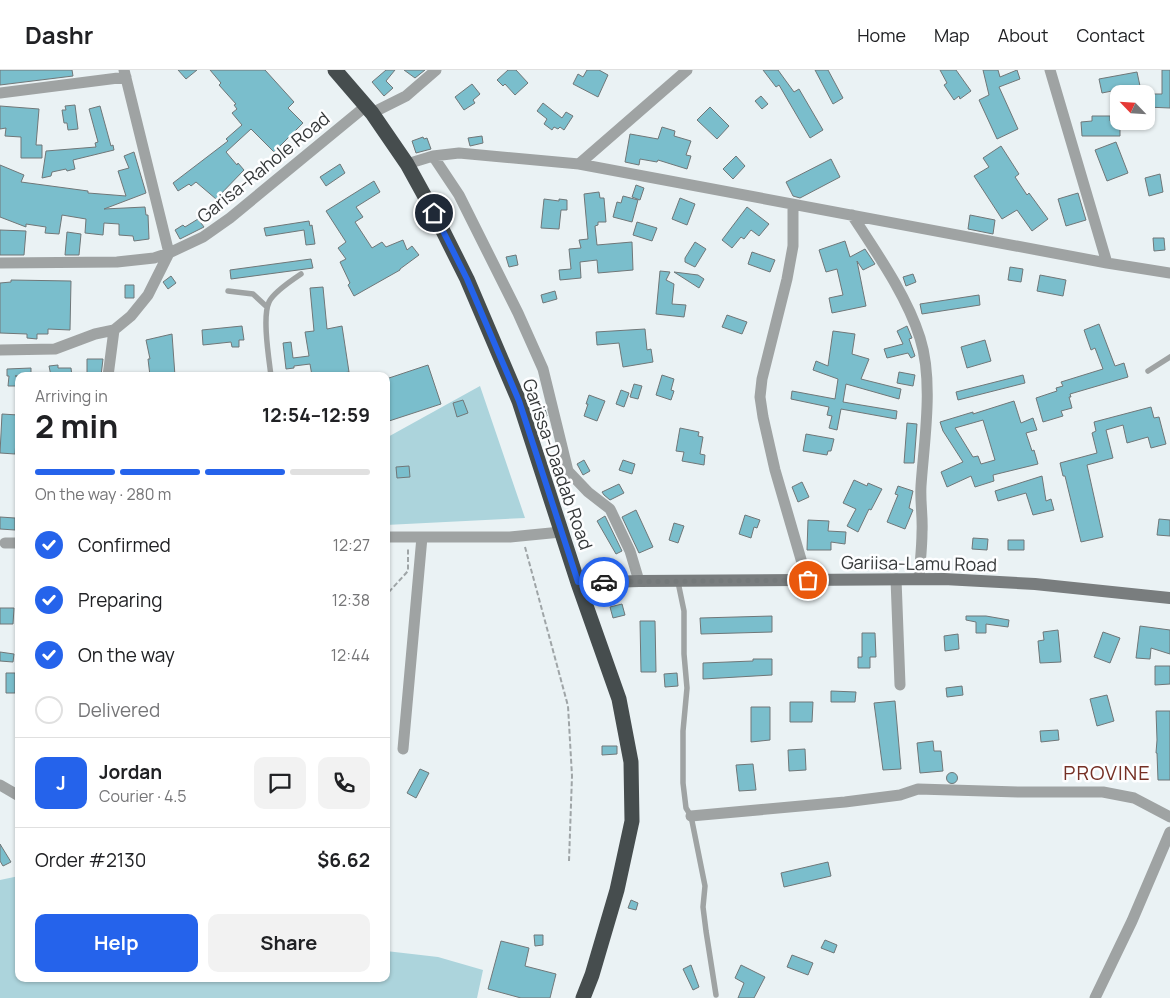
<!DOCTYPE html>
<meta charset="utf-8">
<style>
:root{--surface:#fff;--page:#f2f2f2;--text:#202124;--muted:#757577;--line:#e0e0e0;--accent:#2563eb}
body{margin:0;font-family:Manrope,sans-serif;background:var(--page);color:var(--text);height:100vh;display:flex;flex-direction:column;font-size:19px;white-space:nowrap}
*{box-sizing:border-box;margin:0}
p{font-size:16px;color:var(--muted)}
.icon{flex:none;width:28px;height:28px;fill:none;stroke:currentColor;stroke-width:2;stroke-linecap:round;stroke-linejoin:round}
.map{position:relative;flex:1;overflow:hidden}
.details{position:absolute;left:15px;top:302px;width:375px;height:610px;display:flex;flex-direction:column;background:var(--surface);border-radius:10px;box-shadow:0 1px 4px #0004}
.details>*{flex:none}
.needle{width:32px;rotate:295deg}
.controls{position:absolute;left:1110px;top:15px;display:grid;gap:10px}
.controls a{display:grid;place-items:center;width:45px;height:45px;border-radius:10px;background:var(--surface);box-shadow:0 1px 4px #0004;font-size:25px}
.pin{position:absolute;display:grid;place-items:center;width:42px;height:42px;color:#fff;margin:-21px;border:2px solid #fff;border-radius:50%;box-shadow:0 1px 5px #0007}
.courier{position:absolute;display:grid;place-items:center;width:50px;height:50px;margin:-25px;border:4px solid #2563eb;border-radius:50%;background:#fff;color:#222;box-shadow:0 1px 6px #0007}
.headline em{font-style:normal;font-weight:700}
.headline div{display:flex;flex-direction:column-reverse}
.headline{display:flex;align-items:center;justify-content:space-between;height:85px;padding:0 20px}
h1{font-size:32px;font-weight:700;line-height:38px}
.bar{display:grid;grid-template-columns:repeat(4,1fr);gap:8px 5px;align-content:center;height:60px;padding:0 20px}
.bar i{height:6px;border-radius:4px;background:var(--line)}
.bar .current{background:var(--accent)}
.bar p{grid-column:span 4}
.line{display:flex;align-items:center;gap:12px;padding:0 20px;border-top:1px solid var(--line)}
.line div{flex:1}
.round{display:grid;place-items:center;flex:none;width:52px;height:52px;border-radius:10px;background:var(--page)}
ol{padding:0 20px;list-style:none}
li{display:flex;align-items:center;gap:15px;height:55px}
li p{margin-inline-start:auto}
li .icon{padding:5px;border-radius:50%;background:var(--accent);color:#fff;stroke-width:4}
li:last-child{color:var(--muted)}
li i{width:28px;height:28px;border:2px solid var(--line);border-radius:50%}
.button{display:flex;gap:10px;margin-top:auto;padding:10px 20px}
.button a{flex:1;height:58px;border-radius:10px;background:var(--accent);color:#fff;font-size:20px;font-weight:700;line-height:58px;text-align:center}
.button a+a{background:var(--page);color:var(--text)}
header{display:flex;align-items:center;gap:30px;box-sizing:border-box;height:70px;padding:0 25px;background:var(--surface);border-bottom:1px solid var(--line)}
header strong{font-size:24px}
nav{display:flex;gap:28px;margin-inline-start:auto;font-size:18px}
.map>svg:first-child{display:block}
.green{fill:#acd4dc}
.building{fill:#7abecc;stroke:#707778;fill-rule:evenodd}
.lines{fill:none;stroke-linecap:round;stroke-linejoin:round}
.path{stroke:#9fa5a7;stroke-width:2;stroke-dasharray:5 2.5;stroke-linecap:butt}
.lane{stroke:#9fa3a3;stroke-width:5.5}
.street{stroke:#9fa3a3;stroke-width:11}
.secondary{stroke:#797d7e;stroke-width:12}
.highway{stroke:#464d4e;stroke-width:15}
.done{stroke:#74797a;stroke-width:5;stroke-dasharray:0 9}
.route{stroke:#2563eb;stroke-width:6}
.labels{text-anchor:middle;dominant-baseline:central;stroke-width:5;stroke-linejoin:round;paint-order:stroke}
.street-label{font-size:18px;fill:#353839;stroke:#fdfeff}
.quarter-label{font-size:20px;letter-spacing:1px;fill:#753025;stroke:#fdfeff}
</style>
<header>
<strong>Dashr</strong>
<nav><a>Home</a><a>Map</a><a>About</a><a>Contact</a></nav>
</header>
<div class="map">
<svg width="1170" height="928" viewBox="0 0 1170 928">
<rect width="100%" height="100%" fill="#eaf2f4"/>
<!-- green -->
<path class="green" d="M480,316L525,448L386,455V368Z
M19,806V909H386V881L438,887L483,900L477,928H0V810Z"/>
<!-- building -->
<path class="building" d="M0,0H72L73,6L0,15Z
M178,0H197L186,9Z
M210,0H265L294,32L288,38L303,53L274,82L251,59L226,82L237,95L238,93L244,100L216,129L196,112L191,116L189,114L178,121L173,113L228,71L226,69L242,55L232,43L237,39L234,35L236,34L219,15L221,13Z
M386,0H395L386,11L393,18L384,26L372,12Z
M404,0H425L415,8Z
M508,0H516L528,13L515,25L505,14L503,16L497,10Z
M587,0H599L608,5L598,27L573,14L578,4L583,7Z
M763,0H778L794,22L799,19L823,60L810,68L779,15L776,17Z
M815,0H828L843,28L833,34Z
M940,0H956L971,21L960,29L959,26L954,30L944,15L947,13Z
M983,0H998L1000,7L1017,0L1020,9L999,17L1018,59L997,69L979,30L989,25Z
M1162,0H1170V38L1146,37V24H1162Z
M1137,2L1140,16L1129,18L1130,24H1112V21L1102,23L1099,9Z
M472,14L480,24L473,30L475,33L464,40L455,27Z
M761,26L768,34L762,39L755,31Z
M543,33L562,48L566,42L573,46L564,60L560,57L558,59L554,57L552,60L544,54L547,49L537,41Z
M75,35L78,59L68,60L67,53H64L62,40H66L65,36Z
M0,36L39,39L36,75H42V88H21V67L5,66L6,58L0,59Z
M100,36L111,76L113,75L114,80L73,90L75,99L67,101L66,99L52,102L51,106L42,108L46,81L96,77L95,73L98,72L89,39Z
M710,37L729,56L717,69L697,50Z
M1092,46H1110V51H1120V66H1082L1081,52L1092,51Z
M662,57L675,61L674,66L691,71L686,85L691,86L687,99L658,90L657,92L640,89L639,95L625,92L630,64L658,69Z
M482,66L483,73L470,76L468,68Z
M423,67L424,69L427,68L431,79L416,83L412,71Z
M1116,72L1128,103L1107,111L1095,80Z
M1001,76L1019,104L1015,107L1027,125L1029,123L1048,149L1032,161L1017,140L1002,149L974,106L989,97L983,88Z
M134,82L146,123L104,139L145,137L146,145H148L149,169L134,171L133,166L119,165V154L104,153L103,165L85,163L86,149L62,145L59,164L45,163L46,157L26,154V157L0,147V95L24,105L21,112L88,121V123L126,126L118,101L129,98L124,86Z
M736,86L745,96L733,109L723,99Z
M831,89L840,107L800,128L793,126L786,112Z
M340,94L345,103L326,116L320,107Z
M1160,104L1163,122L1149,126L1145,108Z
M374,111L380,122L356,137L363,147L355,152L372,178L382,172L386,177L403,170L407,180L412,176L419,185L400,199V200L354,226L348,215L350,213L340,192L346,189L338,178L346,172L326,141Z
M636,115L644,118L640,130L632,127Z
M599,122L600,128H604L606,152H598V155L595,156L597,175L632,172L633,200L598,203L597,190L580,192L581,208L560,210L559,200L571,199L569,179L581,178L579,170L588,169L584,124Z
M1078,123L1086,150L1066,156L1058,129Z
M623,126L638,130L632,152L613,147L617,132L621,133Z
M680,128L695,134L687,155L672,149Z
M544,129L559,131V129L567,130V140H561L559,159L541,158Z
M747,137L769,154L759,166L751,160L744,169L741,167L732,178L722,170Z
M970,145L995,150L993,164L968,159Z
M198,149L204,157L180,169L175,160L183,155L185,157Z
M309,151L310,156L312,155L315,174L306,175L304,160L266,166L264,158Z
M637,152L657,158L652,171L633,165Z
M0,160L26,161L24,185H0Z
M67,162L81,164L79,185H65Z
M1153,168H1164L1165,180L1154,181Z
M845,171L850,187L865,179L875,194L863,200L857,191L866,236L832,243L829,228L843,225L837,199L826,202L819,180Z
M695,172L706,179L695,197L685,192V188Z
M752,182L775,190L770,202L748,194Z
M516,185L518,195L509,197L506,187Z
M311,189L313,198L231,209L230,200Z
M1010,197L1023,199L1021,212L1008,210Z
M660,201L670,202L666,210L674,214L672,234L686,235L684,247L656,244Z
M674,202L698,205L704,209L699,218Z
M913,204L916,212L906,216L903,207Z
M1040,205L1066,210L1063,226L1037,221Z
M171,206L176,213L168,219L163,212Z
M11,210L71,211L70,260L48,259V264H37V269L27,268V264L0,263V213L11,212Z
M125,215H134V228H125Z
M323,217L327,259L342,256L349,302L325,306H312L310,294L294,296V298L286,299L283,273L291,272L293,288L309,286L305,262L314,261L310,218Z
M555,221L557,229L543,233L541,225Z
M979,225L980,235L922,244L920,234Z
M727,245L747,252L742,264L722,257Z
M1099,254L1115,296L1124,293L1128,307L1070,324L1071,327H1069L1072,338L1061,341L1063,346L1043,352L1036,328L1057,321L1056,318L1063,316L1061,312L1103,299L1095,278L1091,280L1084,260Z
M242,256L244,270H239V277H232L231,272L203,275L202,260Z
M907,256L912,268L909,269L915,286L911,288L908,283L887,288L884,279L903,274L897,261Z
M645,259L647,280L651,279L653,292L623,297L619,273L597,275L596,262Z
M833,261L855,264L852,284L869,289L861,309L901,319L899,329L846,314L843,332L897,341L896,349L841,339L837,360L829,358L832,346L827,345L829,337L791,329L792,321L835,329L838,309L813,300L816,291L828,296Z
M172,264L175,306H150L148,289H150L146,270Z
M985,270L991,291L967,298L961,277Z
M87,289H103L101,306L87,305Z
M58,295V298H71L72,306H51L49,296Z
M428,295L441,334L386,352V309Z
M31,298V306H15H19V316H8L9,306H7V299Z
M899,302L915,305L913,316L897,313Z
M662,305L674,309L671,320L674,321L671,330L656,325Z
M1023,305L1025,313L958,330L956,322Z
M634,314L642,316L638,329L630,327Z
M621,320L629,323L624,337L616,334Z
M589,325L605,331L597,351L584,346L588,334H586Z
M463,330L468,343L457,347L453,333Z
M1014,331L1021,353L1033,348L1037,360L1026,363L1032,381L1034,380L1038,394L993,405L994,411L975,417L971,406L947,417L941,402L963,392L943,361L940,352L973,342V344ZM983,350L995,390L981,394L978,386L973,387L955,358Z
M544,335L547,346L535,350L532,340Z
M1151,337L1154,348L1159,347L1166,374L1151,378L1148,367L1127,373L1123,355L1106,360L1113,388L1087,395L1103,467L1081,472L1065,406H1063L1060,393L1097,383L1092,363L1096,361L1094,352Z
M2,344L18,345L15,384L0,383Z
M907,353L917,354L914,393H904Z
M680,358L699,362L698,366L703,367L700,384L705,385L704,395L682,391L684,382L676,381Z
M806,364L834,369L831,381H828L827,385L803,381Z
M584,390L590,401L583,405L577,394Z
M623,390L635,394L632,404L619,400Z
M409,396L410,407L397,408L396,397Z
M1042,406L1046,431L1051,429L1054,440L1033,445L1026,423L998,431L995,421Z
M854,410L867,416L868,413L882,419L871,440L869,439L858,462L847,456L856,439L843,433Z
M802,412L809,427L798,432L792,417Z
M619,414L624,423L610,430L604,425L602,422Z
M898,416L913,421L909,438L913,440L905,459L887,452L898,425L895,424Z
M636,440L653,477L639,483L622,447Z
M745,445L760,450L757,458L754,457L751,468L739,464Z
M605,446L622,481L616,484L597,451Z
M0,447L15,448V460L0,459Z
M1159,449L1170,450V466L1157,465Z
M808,450L829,451L828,461L846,462L845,474L831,472V480H807Z
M674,453L684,456L678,473L669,470Z
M973,468L988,469L987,480L972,479Z
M1008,470H1024V480H1008Z
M622,534L625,545L613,548L610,537Z
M0,538H14L13,554H0Z
M772,546V562L701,564L700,548Z
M966,546H986L1009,550L1008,557L986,554V563H976V552L966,550Z
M640,551H655L656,602H641Z
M1140,556L1170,560V584L1151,578L1150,589L1136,588Z
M1058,560L1061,592L1040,593L1038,571L1044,570L1043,562Z
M1103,562L1120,568L1110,593L1094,587Z
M862,563H875L876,587H870V598H858V587H862Z
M958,564L959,579L945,581L944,566Z
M0,582L14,584L13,592L0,591Z
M753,589H772V605L703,609V593L753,591Z
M1155,596H1170V614L1155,615Z
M6,603H15V623H6Z
M677,603L678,616L665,617L664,604Z
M962,616L963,625L947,627L946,618Z
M831,621L856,622L855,632H831Z
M1107,625L1114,651L1097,656L1090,629Z
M895,631L901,699L883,700L874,633Z
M790,632H813L812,652H790Z
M751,637H770V670L751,672Z
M1156,641H1170V710H1158L1157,683H1156L1157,670Z
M1058,660L1059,670L1041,672L1040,661Z
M933,671L934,681H941L943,701L920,703L917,673Z
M602,676H617V684L602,685Z
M805,679L806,700L789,701L788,680Z
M753,694L756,720L739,721L736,695Z
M420,699L429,703L416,728L407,723Z
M946.5 708a5.5 5.5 0 1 1 11 0a5.5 5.5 0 1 1-11 0Z
M0,774L11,792L3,796L0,791Z
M828,792L831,806L784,817L781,803Z
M631,830L638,833L636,840L628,838Z
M534,865H543V875L535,876Z
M825,870L837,875L834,883L821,878Z
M501,871L529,878L525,896L556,904L550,928H521L488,919Z
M792,885L813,893L808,905L787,897Z
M691,895L699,917L693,920L683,899Z
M741,895L765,907L754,928H738L744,913L735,908Z"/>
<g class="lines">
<!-- path -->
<path class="path" d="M525,477L568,636L572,706L569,791
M386,529L388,523L408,501V477"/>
<!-- lane -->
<path class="lane" d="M228,221L253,224L267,237
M1148,301L1170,287
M271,306C269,289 262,247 269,232C273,223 292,210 301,204
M678,512L684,541V584L687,618L683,661V713L686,738L691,746L705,816L703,837L706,861L716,925"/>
<!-- street -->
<path class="street" d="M1050,0L1107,193
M0,23L126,7
M372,43L406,26L436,0
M433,86L459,125L518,243L543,299L568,401L588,422L610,439L630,481L639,511
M407,94L433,86L459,83L579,94L1107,193L1170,203
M579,94L687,0
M793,135V176L787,209L762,309L760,327L763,347L775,400L807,510
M852,145C876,182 907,226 920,268C934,312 924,371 921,416C920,432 923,447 922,462C922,478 920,493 919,508
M0,193L117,192L154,188L169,183L203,167L230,148L366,36
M0,280L55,279L95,264L114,260L131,246L148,225L169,183L124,0
M108,306L114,260
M386,467H510L561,462
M5,473H19
M896,509L900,615
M403,679L422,467
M0,715L19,726
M691,746L845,732L900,725L918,719L1019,722H1103L1134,728L1170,747
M1095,928L1132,851L1170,762"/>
<!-- secondary -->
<path class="secondary" d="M578,513L639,511L944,509L1035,514L1170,528"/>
<!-- highway -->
<path class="highway" d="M335,0L372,43L407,94L434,143L467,209L519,331L578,513L619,629L631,692L632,751L617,820L592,905L583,928"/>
</g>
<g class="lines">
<!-- done -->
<path class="done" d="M604,512L808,510"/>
<!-- route -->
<path class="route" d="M434,143L467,209L519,331L578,512H604"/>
</g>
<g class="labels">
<!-- street labels -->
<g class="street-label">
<text transform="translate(263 97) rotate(-39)">Garisa-Rahole Road</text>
<text transform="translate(558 394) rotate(71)">Garissa-Daadab Road</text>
<text transform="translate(919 493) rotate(1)">Gariisa-Lamu Road</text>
</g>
<!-- quarter labels -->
<g class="quarter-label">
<text x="1107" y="702">PROVINE</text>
</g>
</g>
</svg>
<div class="controls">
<a><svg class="needle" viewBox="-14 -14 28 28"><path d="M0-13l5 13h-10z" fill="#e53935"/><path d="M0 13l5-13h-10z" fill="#757577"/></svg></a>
</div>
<div class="pin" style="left:808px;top:510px;background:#ea580c"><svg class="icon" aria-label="bag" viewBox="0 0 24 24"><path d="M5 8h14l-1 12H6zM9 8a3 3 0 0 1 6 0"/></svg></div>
<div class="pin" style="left:434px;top:143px;background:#1f2937"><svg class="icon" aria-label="home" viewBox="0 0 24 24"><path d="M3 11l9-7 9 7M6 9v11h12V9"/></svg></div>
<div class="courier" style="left:604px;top:512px"><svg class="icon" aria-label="car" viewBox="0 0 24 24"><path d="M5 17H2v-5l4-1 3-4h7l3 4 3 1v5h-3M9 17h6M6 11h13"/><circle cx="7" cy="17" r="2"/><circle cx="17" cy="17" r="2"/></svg></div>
<section class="details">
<div class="headline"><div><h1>2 min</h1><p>Arriving in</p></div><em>12:54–12:59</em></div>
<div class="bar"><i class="current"></i><i class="current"></i><i class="current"></i><i></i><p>On the way · 280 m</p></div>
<ol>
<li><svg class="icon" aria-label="check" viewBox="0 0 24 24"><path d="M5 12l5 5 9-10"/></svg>Confirmed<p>12:27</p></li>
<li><svg class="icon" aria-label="check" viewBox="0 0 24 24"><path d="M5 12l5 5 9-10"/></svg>Preparing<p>12:38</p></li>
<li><svg class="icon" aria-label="check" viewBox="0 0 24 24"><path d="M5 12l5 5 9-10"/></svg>On the way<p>12:44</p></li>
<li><i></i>Delivered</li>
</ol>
<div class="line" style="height:90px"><b class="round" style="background:var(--accent);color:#fff">J</b><div><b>Jordan</b><p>Courier · 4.5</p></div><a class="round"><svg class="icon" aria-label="chat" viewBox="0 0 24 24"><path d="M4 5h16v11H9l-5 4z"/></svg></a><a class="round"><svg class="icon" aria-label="phone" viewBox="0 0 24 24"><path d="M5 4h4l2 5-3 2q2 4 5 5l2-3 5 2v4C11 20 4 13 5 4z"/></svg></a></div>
<div class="line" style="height:65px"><div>Order #2130</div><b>$6.62</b></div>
<div class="button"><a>Help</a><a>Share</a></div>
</section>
</div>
